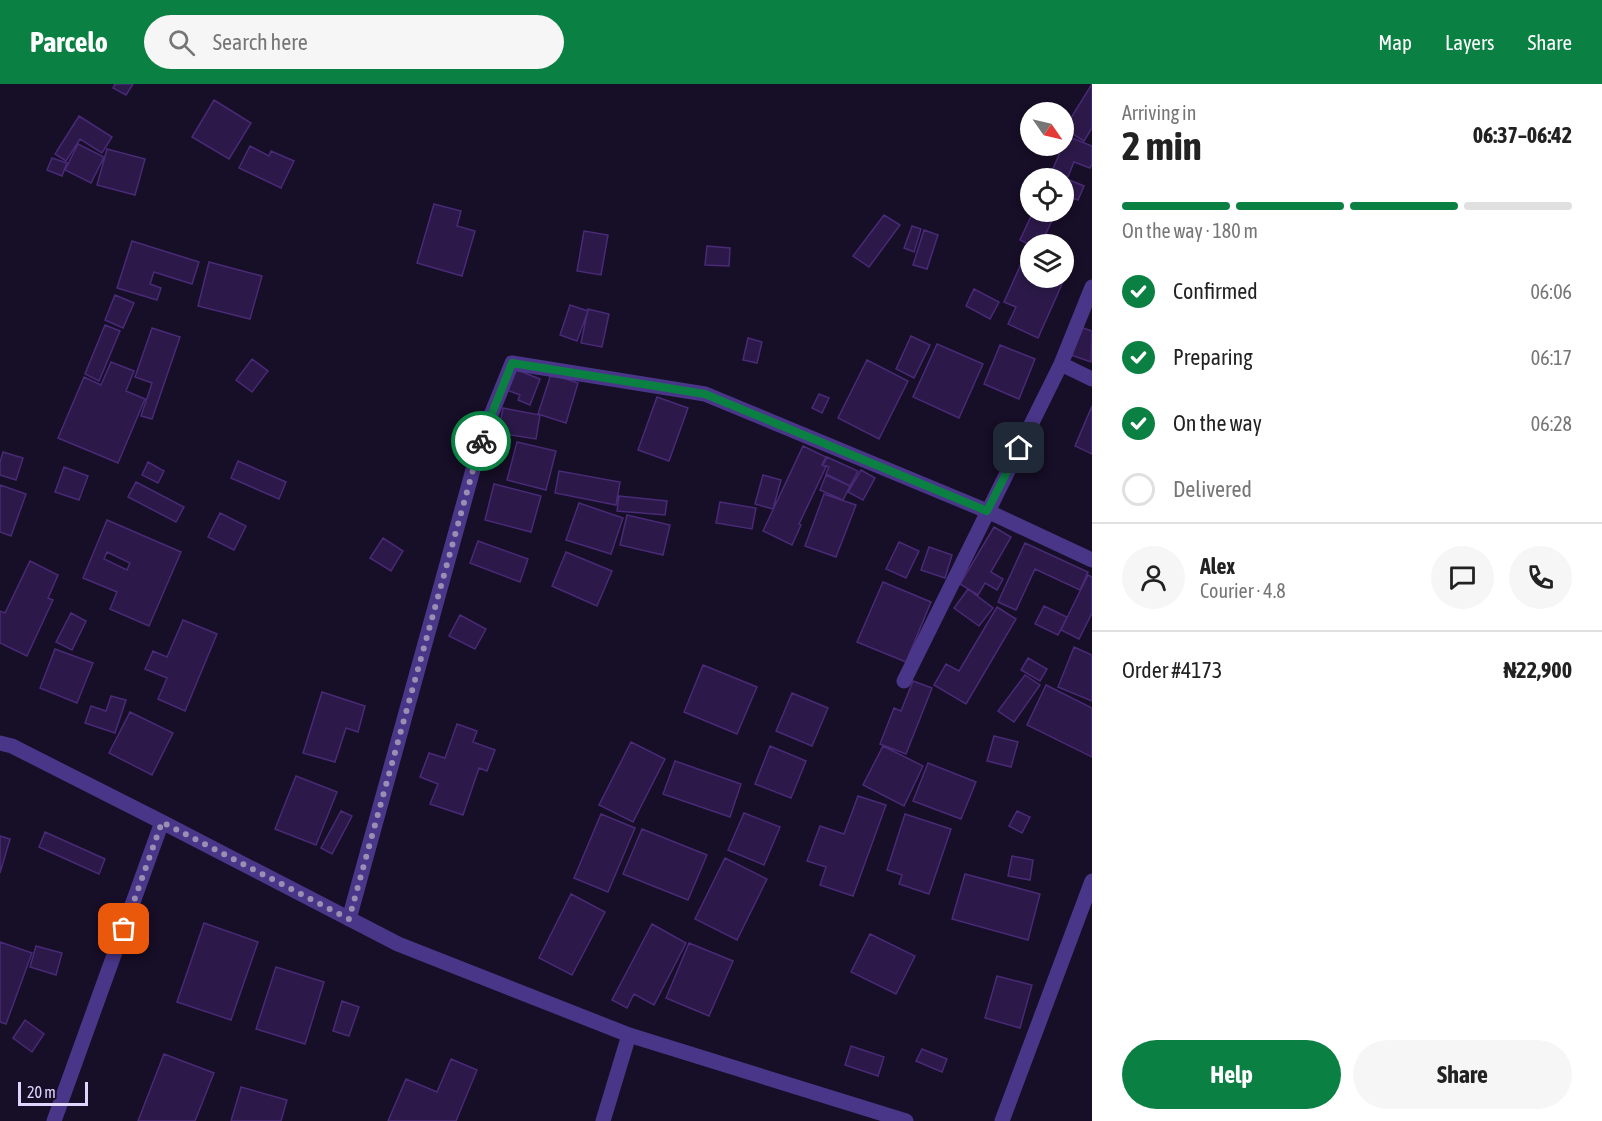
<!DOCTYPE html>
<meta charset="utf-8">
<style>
:root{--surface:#fff;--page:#f6f6f6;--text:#222;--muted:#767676;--line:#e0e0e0;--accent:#0b8043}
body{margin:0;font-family:"Asap Condensed",sans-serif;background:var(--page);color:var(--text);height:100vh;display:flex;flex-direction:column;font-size:22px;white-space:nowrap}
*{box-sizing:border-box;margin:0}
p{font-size:20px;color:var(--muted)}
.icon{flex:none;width:33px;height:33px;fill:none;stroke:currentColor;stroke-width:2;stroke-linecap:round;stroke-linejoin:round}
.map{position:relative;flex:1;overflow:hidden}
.drawer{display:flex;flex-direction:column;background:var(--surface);width:510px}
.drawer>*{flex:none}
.needle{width:39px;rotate:124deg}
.fabs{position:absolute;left:1020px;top:18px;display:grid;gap:12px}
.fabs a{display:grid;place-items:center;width:54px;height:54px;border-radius:50%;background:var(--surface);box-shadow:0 3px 9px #0003;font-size:30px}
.scale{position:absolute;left:18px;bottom:15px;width:70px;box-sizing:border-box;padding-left:6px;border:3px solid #e1d4ff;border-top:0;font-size:16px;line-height:21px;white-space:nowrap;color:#e1d4ff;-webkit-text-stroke:4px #170e27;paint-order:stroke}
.pin{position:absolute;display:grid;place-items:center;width:51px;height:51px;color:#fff;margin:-26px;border-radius:12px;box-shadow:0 3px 9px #0006}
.courier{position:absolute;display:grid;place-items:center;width:60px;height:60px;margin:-30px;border:4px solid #0b8043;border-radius:50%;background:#fff;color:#222;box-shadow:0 2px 8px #0007}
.overview em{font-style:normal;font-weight:700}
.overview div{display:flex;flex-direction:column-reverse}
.overview{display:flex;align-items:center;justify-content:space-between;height:102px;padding:0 30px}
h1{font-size:39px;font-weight:700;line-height:45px}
.bar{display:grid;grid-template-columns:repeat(4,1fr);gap:9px 6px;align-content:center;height:72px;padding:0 30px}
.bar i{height:8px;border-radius:4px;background:var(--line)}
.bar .current{background:var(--accent)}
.bar p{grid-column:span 4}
.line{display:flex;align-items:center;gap:15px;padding:0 30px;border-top:2px solid var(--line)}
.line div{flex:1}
.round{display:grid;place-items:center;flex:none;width:63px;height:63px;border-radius:32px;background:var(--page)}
ol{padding:0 30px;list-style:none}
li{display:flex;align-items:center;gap:18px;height:66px}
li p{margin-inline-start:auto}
li .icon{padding:6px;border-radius:50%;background:var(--accent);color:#fff;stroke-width:4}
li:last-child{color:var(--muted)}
li i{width:33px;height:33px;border:3px solid var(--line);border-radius:50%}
.button{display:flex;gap:12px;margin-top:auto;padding:12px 30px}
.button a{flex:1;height:69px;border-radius:36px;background:var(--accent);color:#fff;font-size:24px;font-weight:700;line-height:69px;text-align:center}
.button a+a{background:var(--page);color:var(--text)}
header{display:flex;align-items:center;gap:36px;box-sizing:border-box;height:84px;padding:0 30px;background:var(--accent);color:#fff}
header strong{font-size:28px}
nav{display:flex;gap:33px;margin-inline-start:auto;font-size:21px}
.search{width:420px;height:54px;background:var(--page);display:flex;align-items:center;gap:15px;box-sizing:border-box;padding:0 21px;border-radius:33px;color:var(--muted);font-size:22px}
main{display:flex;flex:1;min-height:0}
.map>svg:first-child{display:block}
.building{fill:#2c1949;stroke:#482a76;stroke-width:1.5;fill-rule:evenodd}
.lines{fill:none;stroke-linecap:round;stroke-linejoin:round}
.street{stroke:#4a3689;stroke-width:15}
.done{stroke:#9a8fb3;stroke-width:6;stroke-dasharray:0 10.8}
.route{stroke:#0b8043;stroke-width:8}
</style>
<header>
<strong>Parcelo</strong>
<div class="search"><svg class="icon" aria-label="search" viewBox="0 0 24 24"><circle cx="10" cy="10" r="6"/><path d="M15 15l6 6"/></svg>Search here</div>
<nav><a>Map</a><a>Layers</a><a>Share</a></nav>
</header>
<main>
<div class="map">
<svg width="1092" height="1037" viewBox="0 0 1092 1037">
<rect width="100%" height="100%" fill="#170e27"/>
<!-- building -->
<path class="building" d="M115,0H133L126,11L113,4Z
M1092,0V44L1084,57L1064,45Z
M214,16L251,39L229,75L192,53Z
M79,32L112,53L102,69L80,55L66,77L55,70Z
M1067,52L1092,62V80L1090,84L1074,78L1067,95L1084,102L1078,116L1064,111V94H1049Z
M78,60L104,73L91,99L65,86Z
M250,62L269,72L271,67L294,77L281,104L239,84Z
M107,65L145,75L135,111L97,101Z
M52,74L67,79L62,92L47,86Z
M434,120L461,127L457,142L475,147L462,192L417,179Z
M1033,128H1050L1055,130L1041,160L1030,161L1020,156Z
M884,131L900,141L869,183L853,172Z
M912,142L921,145L914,168L904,164Z
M924,146L938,151L927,185L913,181Z
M584,147L608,151L601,191L577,187Z
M132,157L199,178L192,200L154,188L150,200L161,204L157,216L117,204Z
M707,162L730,164L729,182L705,181Z
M1029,162L1030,194H1064V177L1071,180L1038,254L1008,240L1016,223L1004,218Z
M209,178L262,192L250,235L198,222Z
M974,205L999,218L990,235L966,222Z
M115,211L134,219L123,244L105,236Z
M570,221L588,227L577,257L560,251Z
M588,225L609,230L602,263L581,259Z
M105,241L120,247L99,297L85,290Z
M1077,242L1092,247L1091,278L1068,270Z
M152,244L180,253L152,335L141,332L152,299L135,293Z
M911,252L930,261L914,294L896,285Z
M748,254L762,258L757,279L743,276Z
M937,260L983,280L959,334L913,313Z
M1000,261L1035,275L1019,315L984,300Z
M252,275L268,287L252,308L236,296Z
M867,276L908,297L879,355L838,334Z
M111,278L134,287L126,307L145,315L118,379L58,354L84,293L101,301Z
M512,284L540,295L530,321L518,316L520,311L504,305Z
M551,290L578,299L566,339L538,330Z
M819,310L829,314L822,329L812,324Z
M657,313L688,324L669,377L638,366Z
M1092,322V370L1075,362Z
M503,324L540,331L536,355L498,349Z
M517,358L556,367L546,406L507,396Z
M803,362L826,373L822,381L826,383L799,440L801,441L792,461L763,447Z
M3,368L23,374L16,396L0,391V378Z
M827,373L858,387L850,402L826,390L829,383L823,381Z
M238,377L286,398L279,415L231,394Z
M148,378L164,387L158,399L142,391Z
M64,383L88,392L79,416L55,408Z
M861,386L875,394L863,416L848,408Z
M559,387L620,398L616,421L555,409Z
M763,391L781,396L773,425L755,420Z
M826,391L850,402L843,416L820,406Z
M136,398L184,423L176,438L128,413Z
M494,400L541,412L531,448L485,436Z
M0,401L26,410L11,452L0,448Z
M824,410L856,421L836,473L805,462Z
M619,412L667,417L665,431L617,427Z
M720,418L756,424L752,445L716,439Z
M579,419L623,434L611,470L566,456Z
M220,429L246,442L234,466L208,453Z
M627,431L670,441L663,471L620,461Z
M107,436L181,468L149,542L110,525L117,508L83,494ZM107,468L130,479L127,486L104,475Z
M994,443L1011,453L991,488L1003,495L997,506L985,499L978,511L960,500Z
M383,454L403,467L391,487L370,474Z
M478,457L528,475L520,498L470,479Z
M899,458L919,467L906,494L886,485Z
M1025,459L1088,488L1080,506L1035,485L1016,526L998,518Z
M929,463L952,471L945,494L921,486Z
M566,468L612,487L597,522L552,502Z
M30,477L58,491L48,514L53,516L27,572L0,559V527L5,529Z
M1088,491L1092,493V529L1079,555L1061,546Z
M883,498L931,518L906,578L857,558Z
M968,505L993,524L979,542L954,524Z
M1044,522L1067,533L1058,551L1035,540Z
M997,523L1016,535L966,620L934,601L946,580L959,587Z
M71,529L86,537L72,566L56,558Z
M460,531L486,545L475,565L449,552Z
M183,536L217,550L185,627L158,615L167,594L145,585L153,567L167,573Z
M1074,563L1092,571V617L1058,603Z
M55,565L93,579L77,619L40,604Z
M1028,574L1047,585L1040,597L1021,586Z
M703,581L757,603L737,650L684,628Z
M1025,591L1040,601L1014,638L998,627Z
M913,597L932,604L906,670L880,660L894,624L901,627Z
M1046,601L1092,624V673L1027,641Z
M322,608L365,622L358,648L346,644L335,678L303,669Z
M792,609L828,624L812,662L776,647Z
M111,612L126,616L115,649L85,639L91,622L106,627Z
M130,628L173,649L152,691L109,669Z
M457,640L477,647L473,658L495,666L487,687L479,684L463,731L430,720L438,700L420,693L429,669L445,674Z
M994,652L1018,658L1011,683L987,677Z
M631,658L665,675L633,738L599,721Z
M770,662L806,677L791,714L755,700Z
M883,662L923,682L904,722L863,701Z
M675,677L741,700L730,733L663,710Z
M928,679L976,698L961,735L913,717Z
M296,692L337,708L316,761L275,745Z
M858,712L886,721L853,812L820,801L826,783L807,777L820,742L844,750Z
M341,727L352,732L332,770L321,764Z
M1017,727L1030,733L1022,749L1009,742Z
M744,729L780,743L764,781L728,766Z
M601,730L635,744L608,808L574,794Z
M905,730L951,745L929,810L899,800L902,791L887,786Z
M642,745L707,771L688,816L623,790Z
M45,748L105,775L99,790L39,763Z
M0,752L10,755L0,789Z
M1012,772L1033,776L1030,796L1008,792Z
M725,774L767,795L737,856L695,835Z
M965,790L1040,810L1028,856L952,835Z
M571,810L605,828L572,891L539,874Z
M204,839L258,858L231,936L177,918Z
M652,840L686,859L654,921L634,910L627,924L612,916Z
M870,850L915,872L896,910L851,888Z
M0,858L32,869L6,940L0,938Z
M689,859L733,877L709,932L666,914Z
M36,862L62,869L56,891L30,883Z
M276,883L324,898L305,960L256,945Z
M997,892L1032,901L1020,944L985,934Z
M342,917L359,923L349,952L333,947Z
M25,936L44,950L32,968L13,954Z
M851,962L884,973L878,992L845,981Z
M922,965L947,975L942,988L916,977Z
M164,970L214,989L195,1037H138Z
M451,975L477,986L456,1037H388L406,995L437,1008Z
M241,1003L287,1016L281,1037H231Z"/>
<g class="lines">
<!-- street -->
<path class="street" d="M1061,280L1092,295
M904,597L1061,280L1092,203
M0,659L12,662L162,738L398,860L629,951L906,1037
M349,835L482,353L512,279L705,310L987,427L1092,476
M54,1037L162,738
M603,1037L629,951
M1002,1037L1092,797"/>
</g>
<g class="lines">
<!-- done -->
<path class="done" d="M124,845L162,738L349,835L481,357"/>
<!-- route -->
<path class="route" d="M481,357L512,279L705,310L987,427L1019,364"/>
</g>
</svg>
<div class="fabs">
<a><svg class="needle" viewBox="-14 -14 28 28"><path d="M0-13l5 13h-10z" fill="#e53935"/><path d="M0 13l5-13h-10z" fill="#767676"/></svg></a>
<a><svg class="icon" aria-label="locate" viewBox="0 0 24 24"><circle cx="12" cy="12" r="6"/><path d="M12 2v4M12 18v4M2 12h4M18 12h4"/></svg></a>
<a><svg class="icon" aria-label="layers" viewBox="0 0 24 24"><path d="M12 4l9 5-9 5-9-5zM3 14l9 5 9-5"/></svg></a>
</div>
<div class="scale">20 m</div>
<div class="pin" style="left:124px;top:845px;background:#ea580c"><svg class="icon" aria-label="bag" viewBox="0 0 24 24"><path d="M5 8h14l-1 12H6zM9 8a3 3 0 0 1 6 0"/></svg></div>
<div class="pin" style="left:1019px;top:364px;background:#1f2937"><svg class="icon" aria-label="home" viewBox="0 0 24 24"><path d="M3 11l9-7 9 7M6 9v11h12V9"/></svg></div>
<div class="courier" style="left:481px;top:357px"><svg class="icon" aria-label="bike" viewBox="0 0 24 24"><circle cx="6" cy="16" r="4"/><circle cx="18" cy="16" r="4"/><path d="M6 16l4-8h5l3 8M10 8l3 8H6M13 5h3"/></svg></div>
</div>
<section class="drawer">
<div class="overview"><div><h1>2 min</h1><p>Arriving in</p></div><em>06:37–06:42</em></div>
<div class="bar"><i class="current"></i><i class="current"></i><i class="current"></i><i></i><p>On the way · 180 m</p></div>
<ol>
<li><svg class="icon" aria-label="check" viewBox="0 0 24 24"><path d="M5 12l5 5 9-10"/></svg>Confirmed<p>06:06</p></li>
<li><svg class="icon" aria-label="check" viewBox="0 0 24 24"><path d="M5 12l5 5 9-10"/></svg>Preparing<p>06:17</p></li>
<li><svg class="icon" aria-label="check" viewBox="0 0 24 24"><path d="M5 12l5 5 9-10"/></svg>On the way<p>06:28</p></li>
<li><i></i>Delivered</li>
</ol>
<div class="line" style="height:108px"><a class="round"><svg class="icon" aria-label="person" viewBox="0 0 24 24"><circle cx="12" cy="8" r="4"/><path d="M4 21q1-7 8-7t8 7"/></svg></a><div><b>Alex</b><p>Courier · 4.8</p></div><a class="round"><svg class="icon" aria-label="chat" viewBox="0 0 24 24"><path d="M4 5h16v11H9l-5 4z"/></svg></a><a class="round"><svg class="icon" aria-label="phone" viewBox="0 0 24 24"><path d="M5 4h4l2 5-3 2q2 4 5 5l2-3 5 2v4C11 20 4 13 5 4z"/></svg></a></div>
<div class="line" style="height:78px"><div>Order #4173</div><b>₦22,900</b></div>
<div class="button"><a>Help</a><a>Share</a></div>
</section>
</main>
